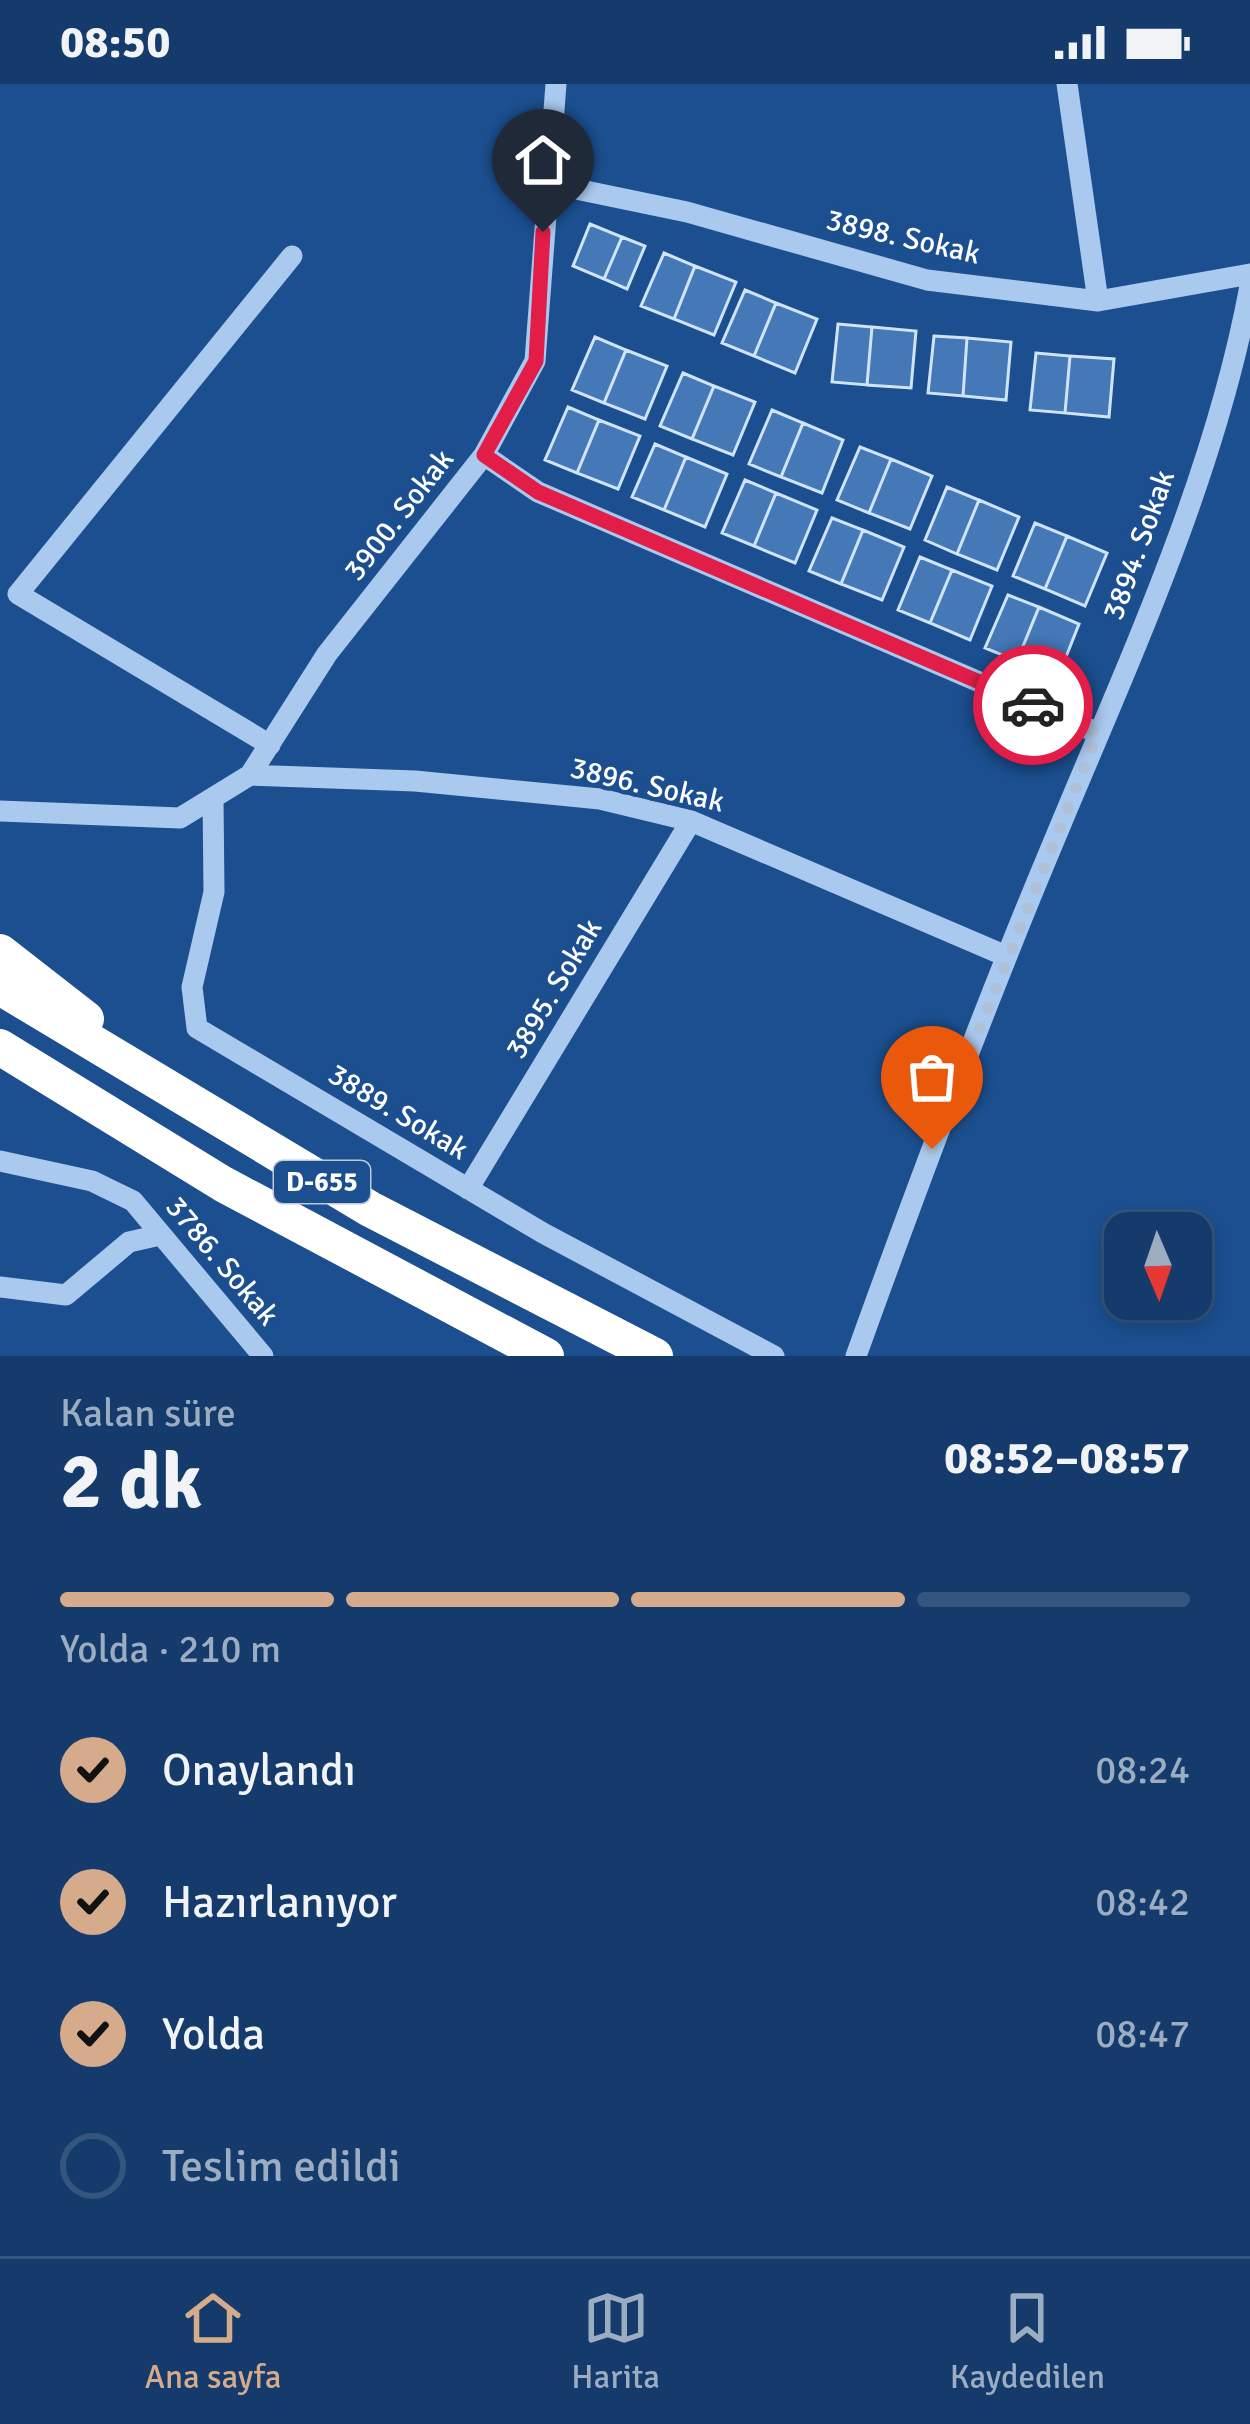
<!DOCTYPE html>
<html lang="tr">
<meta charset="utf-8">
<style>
:root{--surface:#143b6b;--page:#214673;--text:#f1f3f6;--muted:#9dadc1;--line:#33557e;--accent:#d6ab8b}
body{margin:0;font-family:Signika,sans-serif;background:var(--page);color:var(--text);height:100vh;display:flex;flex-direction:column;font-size:45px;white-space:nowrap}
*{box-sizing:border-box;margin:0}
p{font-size:39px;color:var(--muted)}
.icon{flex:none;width:66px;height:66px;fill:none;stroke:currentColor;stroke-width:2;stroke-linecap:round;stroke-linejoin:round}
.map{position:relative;height:1272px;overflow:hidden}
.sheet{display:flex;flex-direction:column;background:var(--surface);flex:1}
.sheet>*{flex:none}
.needle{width:78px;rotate:178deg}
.buttons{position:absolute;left:1104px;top:1128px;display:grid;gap:24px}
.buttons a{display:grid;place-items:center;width:108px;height:108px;border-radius:24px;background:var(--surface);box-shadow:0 6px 18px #0003,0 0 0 3px var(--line);font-size:60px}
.pin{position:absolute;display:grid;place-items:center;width:102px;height:102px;color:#fff;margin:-123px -51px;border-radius:50% 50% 50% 0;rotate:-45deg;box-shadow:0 0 12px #0007}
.pin .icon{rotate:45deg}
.courier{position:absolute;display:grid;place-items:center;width:120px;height:120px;margin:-60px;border:9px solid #e11d48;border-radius:50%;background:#fff;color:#222;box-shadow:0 3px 15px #0007}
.head em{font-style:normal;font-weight:700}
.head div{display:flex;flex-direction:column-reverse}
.head{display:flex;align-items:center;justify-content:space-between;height:204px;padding:0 60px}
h1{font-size:78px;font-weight:700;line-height:90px}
.bar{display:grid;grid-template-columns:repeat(4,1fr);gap:18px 12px;align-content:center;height:144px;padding:0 60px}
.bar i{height:15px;border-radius:9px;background:var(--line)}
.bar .active{background:var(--accent)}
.bar p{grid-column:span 4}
ol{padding:0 60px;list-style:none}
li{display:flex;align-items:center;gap:36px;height:132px}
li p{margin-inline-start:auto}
li .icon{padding:12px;border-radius:50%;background:var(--accent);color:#111;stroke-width:4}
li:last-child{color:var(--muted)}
li i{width:66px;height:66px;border:6px solid var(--line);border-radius:50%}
.status{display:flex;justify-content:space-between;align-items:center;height:84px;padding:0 60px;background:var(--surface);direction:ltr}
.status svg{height:33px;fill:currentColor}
.tabs{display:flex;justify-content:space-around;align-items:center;height:168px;border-top:3px solid var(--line);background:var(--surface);font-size:33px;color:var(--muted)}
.tabs a{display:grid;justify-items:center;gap:6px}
.tabs .active{color:var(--accent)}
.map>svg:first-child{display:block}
.building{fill:#4478b7;stroke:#cfe3fa;stroke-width:3}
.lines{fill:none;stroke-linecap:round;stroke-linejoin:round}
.minor{stroke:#a9c9ee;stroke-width:21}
.highway{stroke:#fff;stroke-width:36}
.done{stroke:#afc1d8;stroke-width:12;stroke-dasharray:0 21.6}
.route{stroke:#e11d48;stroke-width:15}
.labels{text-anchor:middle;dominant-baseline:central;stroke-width:9;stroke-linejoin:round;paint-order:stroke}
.shield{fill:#1b4f8f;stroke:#bbcadd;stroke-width:3}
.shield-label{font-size:27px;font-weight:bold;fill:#fff}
.street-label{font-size:30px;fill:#fff;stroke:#1b4f8f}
</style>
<div class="status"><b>08:50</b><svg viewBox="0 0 49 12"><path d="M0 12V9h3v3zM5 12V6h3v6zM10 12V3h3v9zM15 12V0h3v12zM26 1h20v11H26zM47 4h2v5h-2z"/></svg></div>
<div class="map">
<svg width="1250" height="1272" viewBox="0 0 1250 1272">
<rect width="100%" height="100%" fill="#1b4f8f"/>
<!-- building -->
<path class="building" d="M590,140L622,153L604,195L573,182Z
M622,153L645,162L627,205L604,195Z
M664,169L695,182L674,235L641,222Z
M695,182L736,198L714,251L674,235Z
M745,206L776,219L754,272L722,259Z
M776,219L817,235L795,289L754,272Z
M838,240L872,243L867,301L832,298Z
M872,243L916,247L911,304L867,301Z
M934,252L967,254L963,312L928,309Z
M595,253L626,266L604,319L572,306Z
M967,254L1011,258L1006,316L963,312Z
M626,266L667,282L645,335L604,319Z
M1036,269L1070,272L1065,329L1030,326Z
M1070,272L1114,275L1109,333L1065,329Z
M683,289L714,302L692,355L660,342Z
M714,302L755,318L733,371L692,355Z
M568,323L599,336L577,389L545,376Z
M772,326L803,339L781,393L749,380Z
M599,336L640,352L618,405L577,389Z
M803,339L843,356L822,409L781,393Z
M655,360L686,373L664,426L632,413Z
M860,363L891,375L869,429L837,416Z
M686,373L727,390L705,443L664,426Z
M891,375L932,392L910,445L869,429Z
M745,396L776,409L754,462L722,449Z
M947,403L979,416L957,470L925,456Z
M776,409L817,426L795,479L754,462Z
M979,416L1019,433L997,486L957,470Z
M832,434L863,446L841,500L809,487Z
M1035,439L1067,452L1045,505L1013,492Z
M863,446L904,463L882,516L841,500Z
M1067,452L1107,469L1085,522L1045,505Z
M920,473L952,486L930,539L898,526Z
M952,486L992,502L970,556L930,539Z
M1008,511L1039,523L1017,577L985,564Z
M1039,523L1079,540L1058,593L1017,577Z"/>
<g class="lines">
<!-- minor -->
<path class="minor" d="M1067,0L1098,217
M547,99L687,128L927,196L1098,217L1250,190
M484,371L538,408L1098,649
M270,661L18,510L292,172
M250,691L415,697L600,715L691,737L1006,872
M213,714L214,808L192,903L197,944L543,1149L774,1272
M0,727L180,734L250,691L327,570L484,371L535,277L556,0
M0,1077L92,1097L133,1117L263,1272
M468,1105L691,737
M0,1203L66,1211L129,1158L160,1151
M856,1272C919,1097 984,923 1056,752C1130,574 1215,392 1250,202"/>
<!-- highway -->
<path class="highway" d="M0,868L86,935
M0,903L370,1125L655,1272
M0,963L223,1100L546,1272"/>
</g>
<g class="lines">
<!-- done -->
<path class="done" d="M932,1065L1098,649L1033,621"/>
<!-- route -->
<path class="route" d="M543,148L536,277L484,371L538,408L1033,621"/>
</g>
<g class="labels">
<!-- shield labels -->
<rect class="shield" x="274" y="1077" width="96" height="42" rx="9"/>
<g class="shield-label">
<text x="322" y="1098">D-655</text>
</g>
<!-- street labels -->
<g class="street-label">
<text transform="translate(903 153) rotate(13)">3898. Sokak</text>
<text transform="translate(399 431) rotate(-52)">3900. Sokak</text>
<text transform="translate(1139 461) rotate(-70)">3894. Sokak</text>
<text transform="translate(647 701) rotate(13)">3896. Sokak</text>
<text transform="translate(554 905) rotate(-59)">3895. Sokak</text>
<text transform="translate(398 1028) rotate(31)">3889. Sokak</text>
<text transform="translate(222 1177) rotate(50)">3786. Sokak</text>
</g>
</g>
</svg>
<div class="buttons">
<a><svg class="needle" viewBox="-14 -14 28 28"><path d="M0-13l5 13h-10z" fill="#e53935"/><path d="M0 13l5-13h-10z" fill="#9dadc1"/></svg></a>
</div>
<div class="pin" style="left:932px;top:1065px;background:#ea580c"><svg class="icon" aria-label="bag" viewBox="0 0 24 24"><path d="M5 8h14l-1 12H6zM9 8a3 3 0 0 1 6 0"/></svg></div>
<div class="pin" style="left:543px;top:148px;background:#1f2937"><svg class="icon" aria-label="home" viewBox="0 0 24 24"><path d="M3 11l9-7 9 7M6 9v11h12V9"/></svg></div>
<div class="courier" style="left:1033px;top:621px"><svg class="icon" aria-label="car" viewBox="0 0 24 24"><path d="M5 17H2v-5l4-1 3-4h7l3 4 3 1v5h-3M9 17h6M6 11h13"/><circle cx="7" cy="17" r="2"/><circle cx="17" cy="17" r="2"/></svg></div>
</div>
<section class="sheet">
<div class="head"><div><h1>2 dk</h1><p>Kalan süre</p></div><em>08:52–08:57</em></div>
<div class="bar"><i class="active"></i><i class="active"></i><i class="active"></i><i></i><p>Yolda · 210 m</p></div>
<ol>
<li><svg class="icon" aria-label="check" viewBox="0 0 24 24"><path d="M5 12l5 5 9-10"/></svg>Onaylandı<p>08:24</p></li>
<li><svg class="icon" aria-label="check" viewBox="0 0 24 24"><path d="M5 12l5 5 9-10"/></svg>Hazırlanıyor<p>08:42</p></li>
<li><svg class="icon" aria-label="check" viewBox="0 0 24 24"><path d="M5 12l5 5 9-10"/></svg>Yolda<p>08:47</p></li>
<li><i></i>Teslim edildi</li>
</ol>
</section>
<nav class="tabs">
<a class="active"><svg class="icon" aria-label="home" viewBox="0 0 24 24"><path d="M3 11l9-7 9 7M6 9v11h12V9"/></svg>Ana sayfa</a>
<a><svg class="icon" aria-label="map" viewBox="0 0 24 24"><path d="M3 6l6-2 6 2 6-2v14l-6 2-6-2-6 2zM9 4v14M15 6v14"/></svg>Harita</a>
<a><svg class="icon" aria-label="saved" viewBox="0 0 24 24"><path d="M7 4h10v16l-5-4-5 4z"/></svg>Kaydedilen</a>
</nav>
